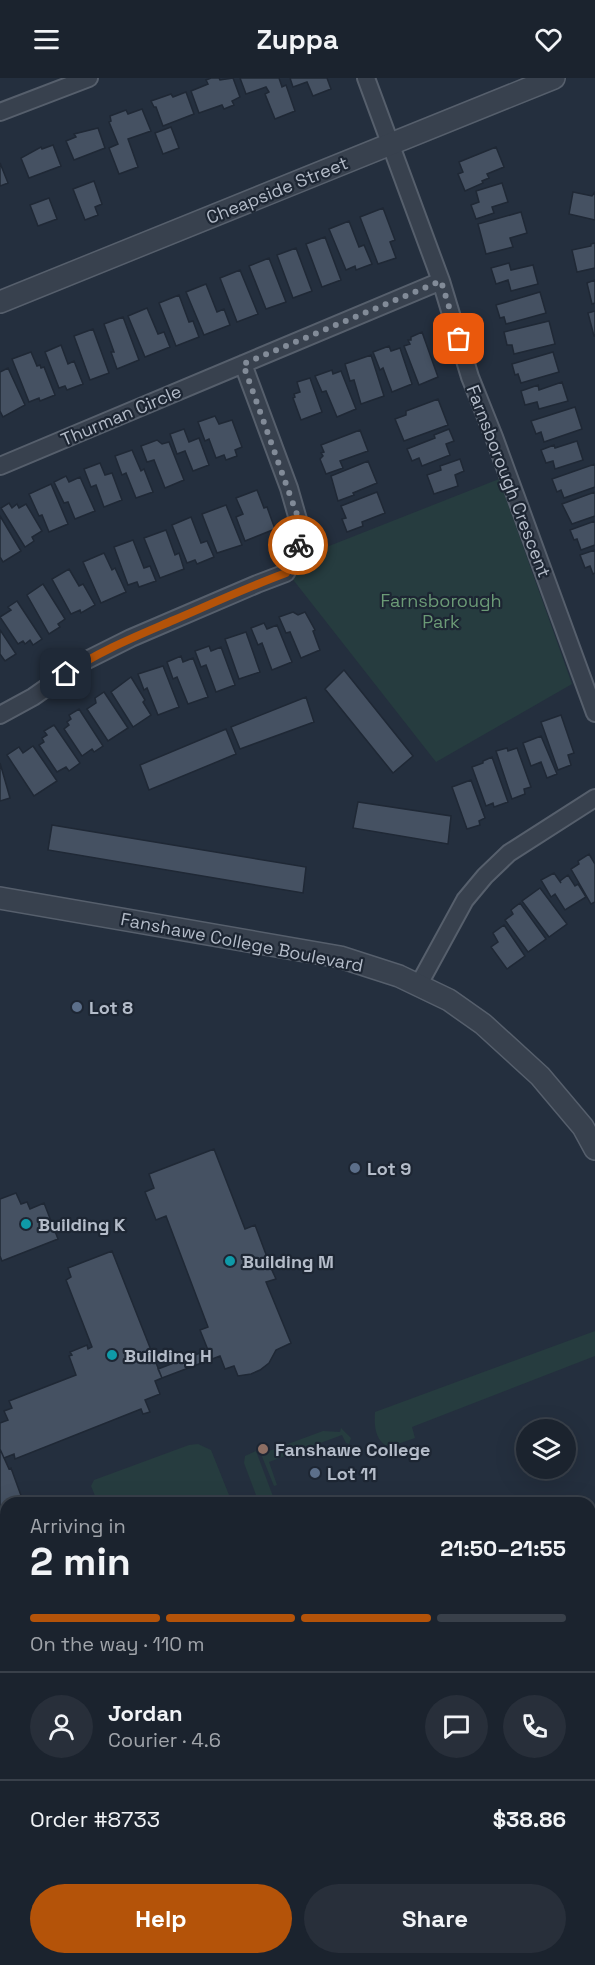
<!DOCTYPE html>
<meta charset="utf-8">
<style>
:root{--surface:#1b232e;--page:#282f3a;--text:#f1f3f6;--muted:#a0a4aa;--line:#39404a;--accent:#b45309}
body{margin:0;font-family:"Space Grotesk",sans-serif;background:var(--page);color:var(--text);height:100vh;display:flex;flex-direction:column;font-size:22px;white-space:nowrap}
*{box-sizing:border-box;margin:0}
p{font-size:20px;color:var(--muted)}
.icon{flex:none;width:33px;height:33px;fill:none;stroke:currentColor;stroke-width:2;stroke-linecap:round;stroke-linejoin:round}
.map{position:relative;flex:1;overflow:hidden}
.panel{position:absolute;left:0px;top:1419px;width:596px;height:468px;display:flex;flex-direction:column;background:var(--surface);border-radius:18px 18px 0 0;box-shadow:0 6px 24px #0002,0 0 0 2px var(--line)}
.panel>*{flex:none}
.tools{position:absolute;left:516px;top:1341px;display:grid;gap:12px}
.tools a{display:grid;place-items:center;width:60px;height:60px;border-radius:50%;background:var(--surface);box-shadow:0 6px 24px #0002,0 0 0 2px var(--line);font-size:30px}
.pin{position:absolute;display:grid;place-items:center;width:51px;height:51px;color:#fff;margin:-26px;border-radius:12px;box-shadow:0 3px 9px #0006}
.courier{position:absolute;display:grid;place-items:center;width:60px;height:60px;margin:-30px;border:4px solid #b45309;border-radius:50%;background:#fff;color:#222;box-shadow:0 2px 8px #0007}
.head em{font-style:normal;font-weight:700}
.head div{display:flex;flex-direction:column-reverse}
.head{display:flex;align-items:center;justify-content:space-between;height:102px;padding:0 30px}
h1{font-size:39px;font-weight:700;line-height:45px}
.bar{display:grid;grid-template-columns:repeat(4,1fr);gap:9px 6px;align-content:center;height:72px;padding:0 30px}
.bar i{height:8px;border-radius:4px;background:var(--line)}
.bar .active{background:var(--accent)}
.bar p{grid-column:span 4}
.line{display:flex;align-items:center;gap:15px;padding:0 30px;border-top:2px solid var(--line)}
.line div{flex:1}
.round{display:grid;place-items:center;flex:none;width:63px;height:63px;border-radius:32px;background:var(--page)}
.primary-button{display:flex;gap:12px;margin-top:auto;padding:12px 30px}
.primary-button a{flex:1;height:69px;border-radius:36px;background:var(--accent);color:#fff;font-size:24px;font-weight:700;line-height:69px;text-align:center}
.primary-button a+a{background:var(--page);color:var(--text)}
header{display:flex;justify-content:space-between;align-items:center;height:78px;padding:0 30px;background:var(--surface);font-size:27px;font-weight:700}
.map>svg:first-child{display:block}
.green{fill:#263c3f}
.building{fill:#455162;stroke:#1f2835;stroke-width:1.5}
.lines{fill:none;stroke-linecap:round;stroke-linejoin:round}
.minor-casing{stroke:#565f6c;stroke-width:20}
.tertiary-casing{stroke:#565f6c;stroke-width:24}
.secondary-casing{stroke:#565f6c;stroke-width:26}
.minor{stroke:#38414e;stroke-width:16}
.tertiary{stroke:#38414e;stroke-width:21}
.secondary{stroke:#465061;stroke-width:22}
.done{stroke:#828b98;stroke-width:6;stroke-dasharray:0 10.8}
.route{stroke:#b45309;stroke-width:8}
.service-dot{fill:#5c6f8a;stroke:#1d2633;stroke-width:2}
.culture-dot{fill:#0f9aa8;stroke:#1d2633;stroke-width:2}
.education-dot{fill:#8d6e63;stroke:#1d2633;stroke-width:2}
.labels{text-anchor:middle;dominant-baseline:central;stroke-width:4.5;stroke-linejoin:round;paint-order:stroke}
.street-label{font-size:18px;fill:#b4bcc9;stroke:#1d2633}
.park-label{font-size:18px;fill:#6b9a76;stroke:#1d2633}
.poi-label{font-size:18px;font-weight:bold;fill:#b4bcc9;stroke:#1d2633;text-anchor:start}
</style>
<header><svg class="icon" aria-label="menu" viewBox="0 0 24 24"><path d="M4 6h16M4 12h16M4 18h16"/></svg>Zuppa<svg class="icon" aria-label="heart" viewBox="0 0 24 24"><path d="M12 20l-8-8c-3-5 5-10 8-4 3-6 11-1 8 4z"/></svg></header>
<div class="map">
<svg width="595" height="1887" viewBox="0 0 595 1887">
<rect width="100%" height="100%" fill="#242f3e"/>
<!-- green -->
<path class="green" d="M499,401L572,606L436,684L291,499L307,478L310,467L324,470Z
M595,1253V1278L412,1349L415,1360L389,1369C375,1363 374,1348 375,1334Z
M341,1350L351,1360L349,1366L346,1365L342,1357L269,1384L277,1407L274,1408L261,1376L323,1353L340,1354Z
M198,1366L211,1372L231,1422L223,1425H98L91,1408L94,1402L189,1367Z
M256,1373L274,1421L276,1425H259L244,1385L245,1378Z"/>
<!-- building -->
<path class="building" d="M211,0H219L220,2L233,0L240,19L232,23L234,27L224,31L222,27L199,35L191,13L208,6L206,2Z
M240,0H279L282,9L286,7L295,33L275,41L265,16L269,14L266,9L246,16Z
M290,0H327L331,11L313,18L307,4L293,9Z
M186,14L194,36L163,48L156,29H154L151,23L171,16L173,19Z
M142,31L151,53L128,61L138,89L119,96L109,70L118,66L109,44L111,43L110,38L126,32L128,36Z
M171,49L179,70L163,76L155,55Z
M98,50L105,70L74,82L66,63L76,59L74,56Z
M53,67L61,88L29,100L21,80L41,69L42,71Z
M496,69L504,89L487,96L489,100L482,103L483,105L465,113L458,96L463,94L459,84Z
M0,85L8,105L0,108Z
M94,103L102,126L95,129L98,137L85,142L73,111Z
M502,105L508,124L492,129L494,135L476,141L471,127L479,124L476,113Z
M573,114L592,118L595,114V142L569,136Z
M49,120L57,141L38,148L30,127Z
M383,130L395,162L390,164L396,180L378,186L360,139Z
M521,134L527,155L510,160L513,169L486,176L478,146Z
M349,143L359,169L364,167L372,186L356,192L355,188L346,192L329,151Z
M325,159L341,202L322,209L306,166Z
M595,165V190L577,194L572,172L591,168V166Z
M296,170L312,213L293,220L277,177Z
M269,180L286,224L266,231L249,188Z
M509,185L511,192L533,187L538,206L511,213L508,202L496,206L491,190Z
M240,192L258,236L237,244L220,200Z
M595,202V225L592,226L587,205Z
M206,206L217,234L224,231L230,247L204,257L186,214Z
M540,214L546,235L506,246L504,239L500,240L496,227Z
M179,217L189,244L193,243L199,259L176,268L159,225Z
M147,230L158,256L164,254L170,269L145,279L128,238Z
M595,233V258H594L588,235Z
M123,239L139,282L117,291L111,274H114L104,246Z
M549,243L555,266L514,276L512,267H507L504,254Z
M93,251L109,295L90,302L74,258Z
M422,254L438,299L419,307L404,268L410,266L408,262H411V259Z
M61,267L68,286L74,283L83,306L67,312L65,308L59,310L45,274Z
M389,268L391,273L400,270L412,306L392,314L383,290L380,292L373,274Z
M31,274L37,288L40,287L41,290L44,289L55,317L40,323L39,320L29,324L12,281Z
M553,274L559,294L521,305L518,296L515,297L512,286Z
M371,277L384,318L361,326L354,302L350,303L345,286Z
M8,290L25,327L3,339L0,333V294Z
M332,292L333,296L341,293L356,331L337,339L326,313L322,314L315,298Z
M310,300L322,334L301,342L293,320L295,319L294,316L300,314L297,304Z
M562,304L568,323L539,331L537,324L525,327L521,313L538,307L539,312Z
M438,321L448,347L404,363L395,341L406,337V333Z
M575,329L582,351L544,364L541,354L536,356L531,343Z
M215,338L219,346L232,342L242,369L235,372L237,378L226,382L224,377L216,380L209,361L205,363L198,344Z
M184,351L189,364L199,360L209,387L193,393L185,373L177,376L170,356Z
M449,351L454,363L446,366L450,377L422,388L419,380L412,383L407,371L435,360L434,357Z
M360,352L368,373L340,383L343,390L326,396L320,381L323,378L321,375L324,374L321,367Z
M157,362L162,366L169,364L184,402L165,410L154,382L147,384L141,368Z
M577,363L583,382L555,391L553,383L546,385L541,372L554,367L555,370Z
M132,372L141,393L144,391L153,414L136,420L126,395L122,397L115,378Z
M460,381L464,393L455,397L458,408L434,416L427,397L441,392L440,388Z
M368,383L377,405L353,415L354,417L338,423L331,398Z
M100,385L105,397L112,395L122,422L104,429L96,407L91,409L84,391Z
M595,386V409L564,420L561,412L557,414L552,401Z
M66,398L69,404L80,399L95,433L75,441L68,424L64,425L54,404Z
M51,406L68,446L49,454L42,437L39,438L29,416Z
M257,412L264,430L267,429L275,451L245,463L236,439L243,436L236,420Z
M377,414L385,435L362,444L363,448L347,454L342,441L346,440L341,428Z
M595,414V438L572,446L562,426Z
M9,425L12,430L17,426L19,430L26,426L42,453L32,459L34,463L25,469L1,430Z
M226,427L242,467L217,475L202,436Z
M0,438L21,473L3,484L0,479Z
M191,439L201,465L207,463L214,479L197,486L195,482L187,485L172,447Z
M595,443V467L581,472L577,461L574,462L570,452Z
M166,452L175,477L179,475L184,491L160,500L144,460Z
M133,462L144,490L150,488L156,503L139,509L137,504L128,507L114,469Z
M595,472V495L593,496L590,488L585,490L580,477Z
M104,475L112,492L115,490L126,514L101,525L83,484Z
M69,491L79,508L83,506L95,527L81,535L80,532L71,536L52,501Z
M43,506L65,541L58,546L60,549L49,556L27,517Z
M17,523L42,561L33,567L30,562L25,566L23,563L18,566L0,539L11,532L8,529Z
M293,534L298,537L305,534L315,552L313,553L320,572L301,580L290,554L286,555L279,539Z
M264,545L267,551L277,547L292,584L272,592L262,565L258,567L251,550Z
M0,552L16,576L5,583L0,576Z
M246,554L260,594L239,601L225,561Z
M209,568L211,573L221,569L235,607L216,614L206,587L201,589L195,573Z
M181,578L183,584L193,580L208,619L188,626L177,599L173,601L167,584Z
M163,588L179,629L158,637L147,610L144,612L138,596Z
M344,592L413,678L393,695L325,611Z
M131,599L145,622L143,624L151,637L133,649L111,614Z
M104,614L128,650L108,663L87,631L96,625L95,620Z
M306,619L314,644L240,671L231,649Z
M79,631L103,668L94,674L92,671L82,678L64,651L69,647L67,644L71,641L69,637Z
M561,637L574,675L568,677L571,687L558,692L541,644Z
M54,647L80,685L69,693L66,689L57,694L39,667L44,664L42,660L47,657L44,653Z
M226,651L236,676L149,712L140,687Z
M541,658L557,696L547,700L541,684L531,688L523,665Z
M33,668L57,703L34,718L7,677L19,669L23,675Z
M507,670L508,673L517,670L531,709L524,711L525,716L512,721L496,673Z
M492,679L508,724L494,729L493,725L486,728L472,689L483,685V683Z
M0,685L10,720L0,723Z
M471,702L485,740L479,743L480,747L467,751L452,709Z
M358,724L451,738L448,766L353,750Z
M52,747L306,789L303,815L48,772Z
M589,776L595,786V824L591,826L571,791L579,786L578,783Z
M554,795L561,805L560,803L568,797L575,808L578,806L586,819L565,832L555,816L551,819L541,802Z
M540,810L567,846L549,859L522,823Z
M520,825L546,861L528,874L505,842L513,836L511,832Z
M504,847L525,878L507,891L491,869L498,864L493,855Z
M214,1071L245,1151L255,1147L267,1179L274,1177L278,1187L271,1190L276,1201L266,1204L291,1265L276,1272L269,1285L260,1292L251,1296L238,1298L234,1288L225,1291L220,1278L162,1300L158,1291L208,1272L200,1252L208,1249L166,1138L156,1142L145,1114L154,1110L149,1096Z
M16,1115L21,1126L27,1124L30,1131L44,1125L58,1161L2,1183L0,1178V1121Z
M112,1173L162,1300L155,1303L160,1316L145,1322L150,1334L143,1336L141,1331L15,1381L14,1376L4,1380L0,1371V1345L8,1342L4,1333L12,1330L9,1323L76,1297L69,1278L72,1277L70,1274L87,1267L88,1271L92,1269L66,1202L71,1199L68,1190Z
M0,1371L9,1391L11,1390L23,1423L21,1425H6V1609L0,1612Z
M6,1609V1720L4,1725L0,1723V1612Z
M6,1868V1881H20L22,1887H0V1870Z"/>
<g class="lines">
<defs>
<path id="minor" d="M366,0L441,203L470,299L494,359L595,635
M0,34L89,0
M0,388L441,203
M0,637L33,619L83,584L131,560L257,506L286,495L297,473L299,445L289,410L243,286
M418,908L465,822L485,798L509,775L595,720"/>
<path id="tertiary" d="M0,224L554,0
M0,820L340,879L399,898L449,922L483,946L540,998L583,1049L595,1071"/>
<path id="secondary" d="M590,1857L595,1855
M515,1887L530,1881"/>
</defs>
<!-- minor casing -->
<use href="#minor" class="minor-casing"/>
<!-- tertiary casing -->
<use href="#tertiary" class="tertiary-casing"/>
<!-- secondary casing -->
<use href="#secondary" class="secondary-casing"/>
<!-- minor -->
<use href="#minor" class="minor"/>
<!-- tertiary -->
<use href="#tertiary" class="tertiary"/>
<!-- secondary -->
<use href="#secondary" class="secondary"/>
</g>
<g class="lines">
<!-- done -->
<path class="done" d="M298,467L300,445L243,286L441,203L459,261"/>
<!-- route -->
<path class="route" d="M66,596C99,573 137,558 174,542C211,526 248,509 286,495L297,473L298,467"/>
</g>
<!-- markers -->
<g class="service-dot">
<circle cx="77" cy="929" r="6"/>
<circle cx="355" cy="1090" r="6"/>
<circle cx="315" cy="1395" r="6"/>
</g>
<g class="culture-dot">
<circle cx="26" cy="1146" r="6"/>
<circle cx="230" cy="1183" r="6"/>
<circle cx="112" cy="1277" r="6"/>
</g>
<circle class="education-dot" cx="263" cy="1371" r="6"/>
<g class="labels">
<!-- street labels -->
<g class="street-label">
<text transform="translate(277 112) rotate(-22)">Cheapside Street</text>
<text transform="translate(121 337) rotate(-23)">Thurman Circle</text>
<text transform="translate(509 403) rotate(69)">Farnsborough Crescent</text>
<text transform="translate(242 864) rotate(11)">Fanshawe College Boulevard</text>
</g>
<!-- park labels -->
<g class="park-label">
<text x="441" y="522">Farnsborough<tspan x="441" dy="21">Park</tspan></text>
</g>
<!-- poi labels -->
<g class="poi-label">
<text x="89" y="929">Lot 8</text>
<text x="367" y="1090">Lot 9</text>
<text x="38" y="1146">Building K</text>
<text x="242" y="1183">Building M</text>
<text x="124" y="1277">Building H</text>
<text x="275" y="1371">Fanshawe College</text>
<text x="327" y="1395">Lot 11</text>
</g>
</g>
</svg>
<div class="tools">
<a><svg class="icon" aria-label="layers" viewBox="0 0 24 24"><path d="M12 4l9 5-9 5-9-5zM3 14l9 5 9-5"/></svg></a>
</div>
<div class="pin" style="left:459px;top:261px;background:#ea580c"><svg class="icon" aria-label="bag" viewBox="0 0 24 24"><path d="M5 8h14l-1 12H6zM9 8a3 3 0 0 1 6 0"/></svg></div>
<div class="pin" style="left:66px;top:596px;background:#1f2937"><svg class="icon" aria-label="home" viewBox="0 0 24 24"><path d="M3 11l9-7 9 7M6 9v11h12V9"/></svg></div>
<div class="courier" style="left:298px;top:467px"><svg class="icon" aria-label="bike" viewBox="0 0 24 24"><circle cx="6" cy="16" r="4"/><circle cx="18" cy="16" r="4"/><path d="M6 16l4-8h5l3 8M10 8l3 8H6M13 5h3"/></svg></div>
<section class="panel">
<div class="head"><div><h1>2 min</h1><p>Arriving in</p></div><em>21:50–21:55</em></div>
<div class="bar"><i class="active"></i><i class="active"></i><i class="active"></i><i></i><p>On the way · 110 m</p></div>
<div class="line" style="height:108px"><a class="round"><svg class="icon" aria-label="person" viewBox="0 0 24 24"><circle cx="12" cy="8" r="4"/><path d="M4 21q1-7 8-7t8 7"/></svg></a><div><b>Jordan</b><p>Courier · 4.6</p></div><a class="round"><svg class="icon" aria-label="chat" viewBox="0 0 24 24"><path d="M4 5h16v11H9l-5 4z"/></svg></a><a class="round"><svg class="icon" aria-label="phone" viewBox="0 0 24 24"><path d="M5 4h4l2 5-3 2q2 4 5 5l2-3 5 2v4C11 20 4 13 5 4z"/></svg></a></div>
<div class="line" style="height:78px"><div>Order #8733</div><b>$38.86</b></div>
<div class="primary-button"><a>Help</a><a>Share</a></div>
</section>
</div>
